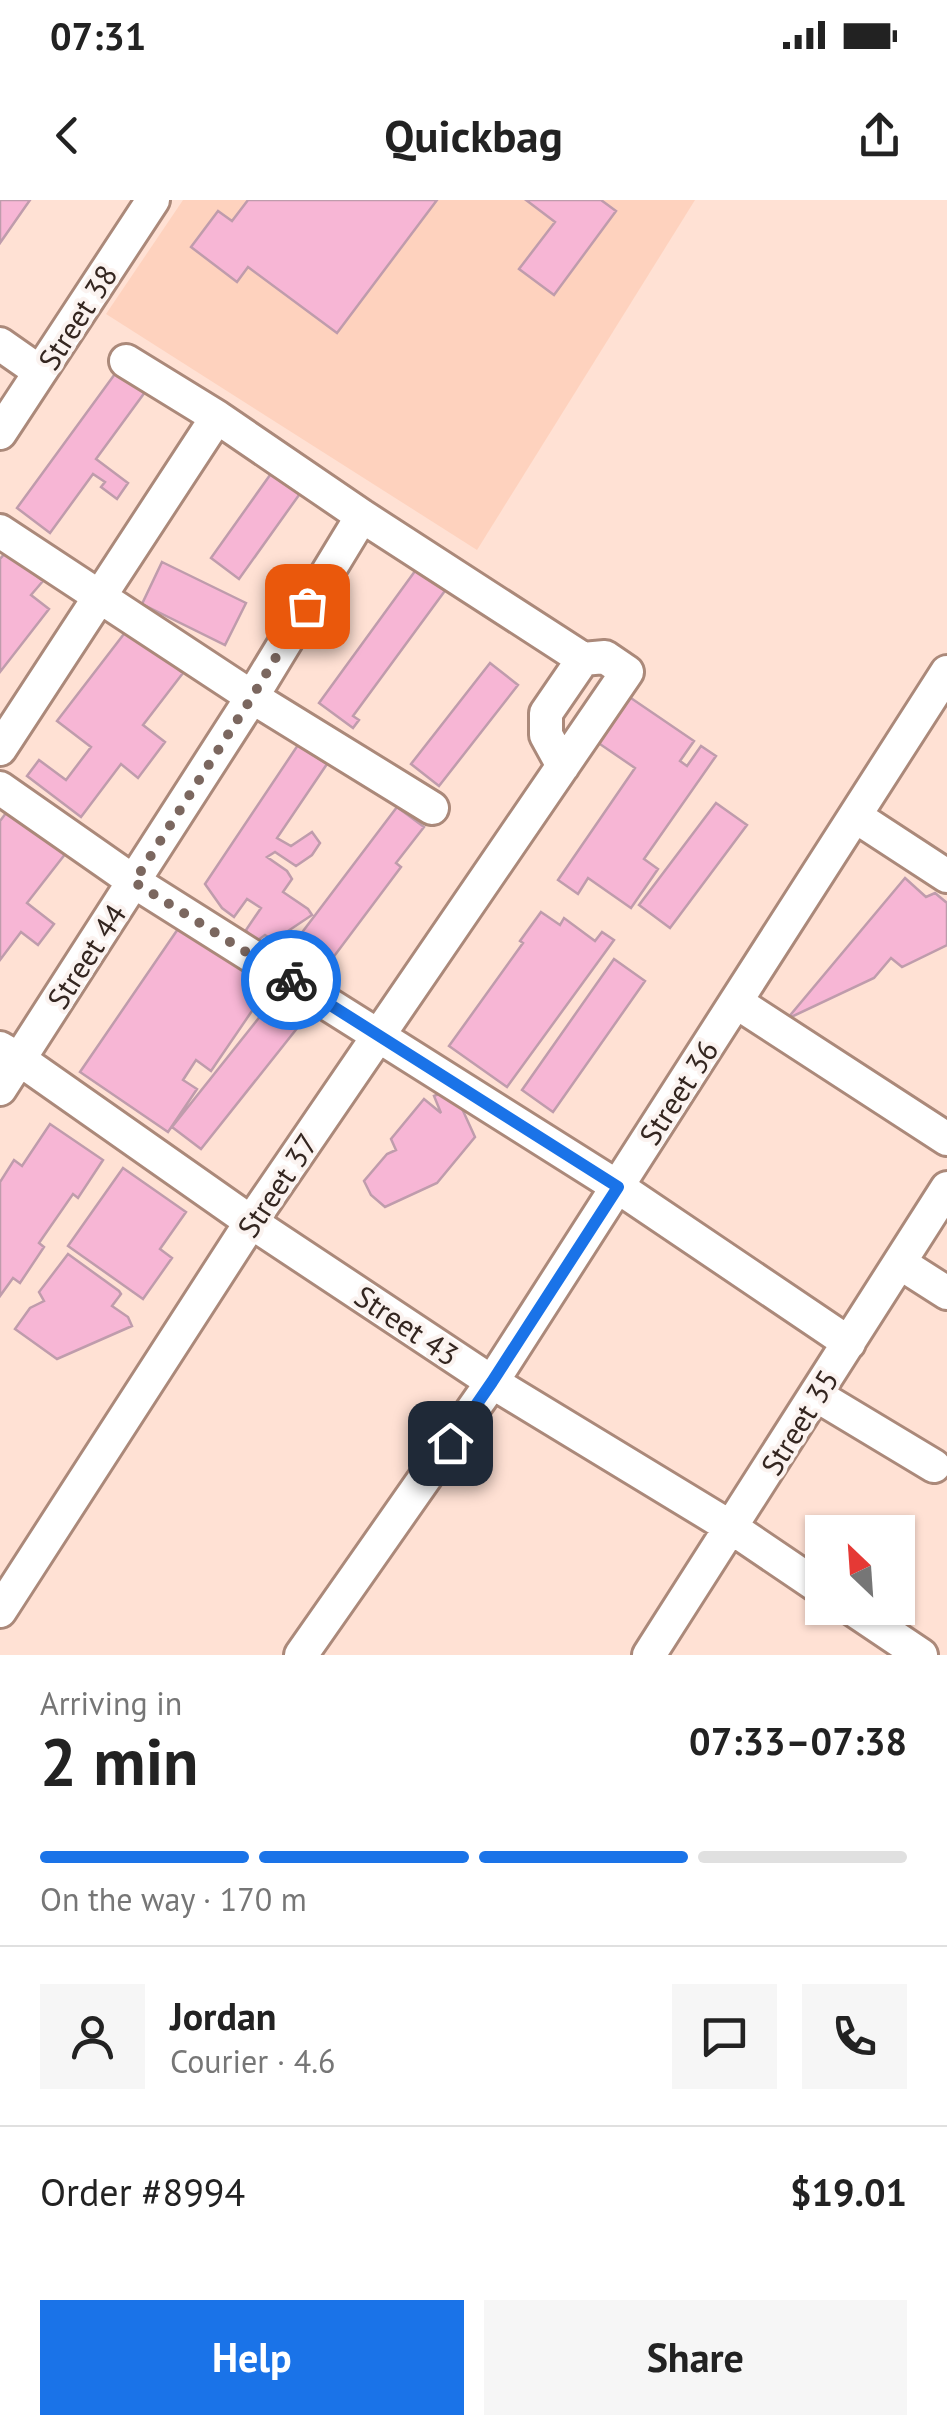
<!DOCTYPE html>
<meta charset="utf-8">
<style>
:root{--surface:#fff;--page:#f6f6f6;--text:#222;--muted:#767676;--line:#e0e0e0;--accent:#1a73e8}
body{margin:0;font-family:"PT Sans",sans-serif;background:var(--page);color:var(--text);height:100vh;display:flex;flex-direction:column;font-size:38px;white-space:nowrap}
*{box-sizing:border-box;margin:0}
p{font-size:32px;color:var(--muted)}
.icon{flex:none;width:55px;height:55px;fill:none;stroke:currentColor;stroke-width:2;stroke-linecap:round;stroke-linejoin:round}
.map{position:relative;height:1455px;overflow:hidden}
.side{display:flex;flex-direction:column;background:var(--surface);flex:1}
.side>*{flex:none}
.needle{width:65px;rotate:335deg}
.fabs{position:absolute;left:805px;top:1315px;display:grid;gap:20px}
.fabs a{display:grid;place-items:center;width:110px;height:110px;border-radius:0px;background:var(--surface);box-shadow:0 2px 8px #0004;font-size:50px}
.pin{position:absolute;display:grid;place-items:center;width:85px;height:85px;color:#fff;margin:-42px;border-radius:20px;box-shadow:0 5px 15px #0006}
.courier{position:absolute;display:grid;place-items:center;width:100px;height:100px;margin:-50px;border:8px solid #1a73e8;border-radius:50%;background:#fff;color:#222;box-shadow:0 2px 12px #0007}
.summary em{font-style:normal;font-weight:700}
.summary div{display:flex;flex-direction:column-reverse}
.summary{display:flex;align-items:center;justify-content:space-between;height:170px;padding:0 40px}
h1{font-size:65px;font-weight:700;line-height:75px}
.bar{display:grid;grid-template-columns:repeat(4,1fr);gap:15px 10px;align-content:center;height:120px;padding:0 40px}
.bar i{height:12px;border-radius:8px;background:var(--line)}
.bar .selected{background:var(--accent)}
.bar p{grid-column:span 4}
.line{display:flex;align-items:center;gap:25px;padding:0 40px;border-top:2px solid var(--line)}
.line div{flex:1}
.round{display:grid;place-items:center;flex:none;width:105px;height:105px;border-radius:0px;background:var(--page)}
.button{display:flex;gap:20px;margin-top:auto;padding:20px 40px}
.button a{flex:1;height:115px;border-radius:0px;background:var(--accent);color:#fff;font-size:40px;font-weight:700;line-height:115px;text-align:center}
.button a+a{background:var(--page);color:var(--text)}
.status{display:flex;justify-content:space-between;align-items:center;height:70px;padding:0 50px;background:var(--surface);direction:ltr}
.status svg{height:28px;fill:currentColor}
header{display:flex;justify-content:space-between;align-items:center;height:130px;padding:0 40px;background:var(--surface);font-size:45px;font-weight:700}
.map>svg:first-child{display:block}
.built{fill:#fed2be}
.building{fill:#f7b6d5;stroke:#bf9cac;stroke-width:2.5}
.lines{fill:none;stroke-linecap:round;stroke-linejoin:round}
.minor-casing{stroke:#ab897a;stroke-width:38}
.minor{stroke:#fff;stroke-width:32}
.done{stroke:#7b675f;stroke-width:10;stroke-dasharray:0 18}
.route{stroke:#1a73e8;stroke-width:12}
.labels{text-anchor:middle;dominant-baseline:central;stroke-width:8;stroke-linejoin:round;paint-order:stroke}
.street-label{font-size:30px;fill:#342620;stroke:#fbf3f0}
</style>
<div class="status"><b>07:31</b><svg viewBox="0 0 49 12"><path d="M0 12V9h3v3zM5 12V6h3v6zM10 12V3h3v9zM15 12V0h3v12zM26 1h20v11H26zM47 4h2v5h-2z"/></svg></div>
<header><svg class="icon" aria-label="back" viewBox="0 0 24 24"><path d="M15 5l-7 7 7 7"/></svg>Quickbag<svg class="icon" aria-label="share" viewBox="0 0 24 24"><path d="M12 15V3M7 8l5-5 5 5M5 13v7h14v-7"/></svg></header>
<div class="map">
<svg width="947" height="1455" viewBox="0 0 947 1455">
<rect width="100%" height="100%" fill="#ffe1d4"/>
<!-- built -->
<path class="built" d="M183,0H695L477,350L106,114Z"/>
<!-- building -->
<path class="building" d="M0,0H30L0,43Z
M248,0H437L337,133L248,67L237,82L191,47L218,11L232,21Z
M526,0H601L616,11L554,95L519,69L555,22Z
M120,167L148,188L96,259L128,283L117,299L101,287L105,282L93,274L50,333L17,308Z
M275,268L304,288L239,379L211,358Z
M6,352L43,381L31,395L49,409L0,472V359Z
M162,362L246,403L225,445L142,404Z
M418,367L447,388L353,516L359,520L353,528L319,503Z
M127,430L183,473L143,525L165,542L138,578L121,564L81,617L27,576L39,560L66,580L91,547L57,521Z
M490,463L518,485L439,586L411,564Z
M625,494L694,541L680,561L687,566L701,546L716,556L644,659L658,669L631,708L588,678L578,694L558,680L635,568L594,540Z
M298,545L327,564L277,638L291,646L312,632L320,643L312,655L296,666L275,652L267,657L287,671L292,679L283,692L308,709L312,715L288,731L294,739L283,747L265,735L254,743L246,730L261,708L247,699L234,717L222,708L205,684Z
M716,603L747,625L670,728L639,705Z
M397,607L424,627L396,663L401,667L323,771L291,747Z
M9,609L66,653L27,703L54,724L38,745L21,732L0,760V621Z
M905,678L926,697L935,693L947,703V745L902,767L891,758L874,778L787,819Z
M541,712L560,725L564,718L595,741L602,732L614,740L507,887L449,846L523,743L520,741Z
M180,726L271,783L211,871L196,860L183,880L197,889L168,932L80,872Z
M614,759L645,781L553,912L522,890Z
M281,790L310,812L201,949L172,927Z
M445,891L459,902L475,937L437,983L385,1007L371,995L364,981L387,954L396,950L391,939L424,899L441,913L434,896Z
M50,924L103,960L78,998L73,994L39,1043L44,1047L20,1083L13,1078L0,1096V982L14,960L22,966Z
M123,968L186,1012L160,1049L172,1058L143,1099L68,1046Z
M68,1054L119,1091L121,1094L112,1106L128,1117L132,1126L57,1159L15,1129L30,1108L44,1101L39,1092Z"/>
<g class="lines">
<defs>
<path id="minor" d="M0,144L40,172
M126,161L217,217L362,316L583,459
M0,233L153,0
M0,331L252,497L432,608
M0,549L217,217
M0,588L133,681L618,987L849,1143
M855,616L947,676
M736,802L947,939
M0,848L19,859L251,1022L492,1182L732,1328L822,1389
M0,889L252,497L362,316
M900,1063L947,1093
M816,1195L934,1266
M851,1408L921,1455
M0,1411L251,1022L627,472L605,457L583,459L546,513V535L563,566
M301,1455L492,1182L947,472
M649,1455L947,988"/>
</defs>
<!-- minor casing -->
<use href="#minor" class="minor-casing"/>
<!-- minor -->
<use href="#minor" class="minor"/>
</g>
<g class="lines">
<!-- done -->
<path class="done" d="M291,780L134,682L252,497L307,406"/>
<!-- route -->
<path class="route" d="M291,780L618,987L492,1182L450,1243"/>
</g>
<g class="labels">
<!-- street labels -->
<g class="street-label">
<text transform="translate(77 117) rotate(-57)">Street 38</text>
<text transform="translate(86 756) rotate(-57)">Street 44</text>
<text transform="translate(678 892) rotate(-57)">Street 36</text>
<text transform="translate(277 985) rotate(-56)">Street 37</text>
<text transform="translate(407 1125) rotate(34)">Street 43</text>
<text transform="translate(799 1222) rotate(-58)">Street 35</text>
</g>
</g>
</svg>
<div class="fabs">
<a><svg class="needle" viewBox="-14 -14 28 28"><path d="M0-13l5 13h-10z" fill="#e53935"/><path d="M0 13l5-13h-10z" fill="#767676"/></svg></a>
</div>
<div class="pin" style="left:307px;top:406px;background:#ea580c"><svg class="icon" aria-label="bag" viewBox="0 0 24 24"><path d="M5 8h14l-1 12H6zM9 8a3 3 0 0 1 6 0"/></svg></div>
<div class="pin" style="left:450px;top:1243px;background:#1f2937"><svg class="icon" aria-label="home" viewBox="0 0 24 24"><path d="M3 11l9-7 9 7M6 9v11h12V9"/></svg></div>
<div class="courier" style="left:291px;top:780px"><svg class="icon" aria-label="bike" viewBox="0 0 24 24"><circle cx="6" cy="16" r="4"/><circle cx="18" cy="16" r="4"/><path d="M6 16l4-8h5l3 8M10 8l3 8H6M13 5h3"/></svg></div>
</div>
<section class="side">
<div class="summary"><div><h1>2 min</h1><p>Arriving in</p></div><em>07:33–07:38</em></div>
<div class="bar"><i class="selected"></i><i class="selected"></i><i class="selected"></i><i></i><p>On the way · 170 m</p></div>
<div class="line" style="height:180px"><a class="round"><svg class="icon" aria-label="person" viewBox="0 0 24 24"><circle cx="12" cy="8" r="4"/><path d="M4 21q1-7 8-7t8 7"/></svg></a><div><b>Jordan</b><p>Courier · 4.6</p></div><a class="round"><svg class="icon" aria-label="chat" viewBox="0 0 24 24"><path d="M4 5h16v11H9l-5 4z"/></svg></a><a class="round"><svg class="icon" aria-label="phone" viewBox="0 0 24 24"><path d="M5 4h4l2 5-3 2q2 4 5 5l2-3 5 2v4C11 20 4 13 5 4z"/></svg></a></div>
<div class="line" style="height:130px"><div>Order #8994</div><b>$19.01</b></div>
<div class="button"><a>Help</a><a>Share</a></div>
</section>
